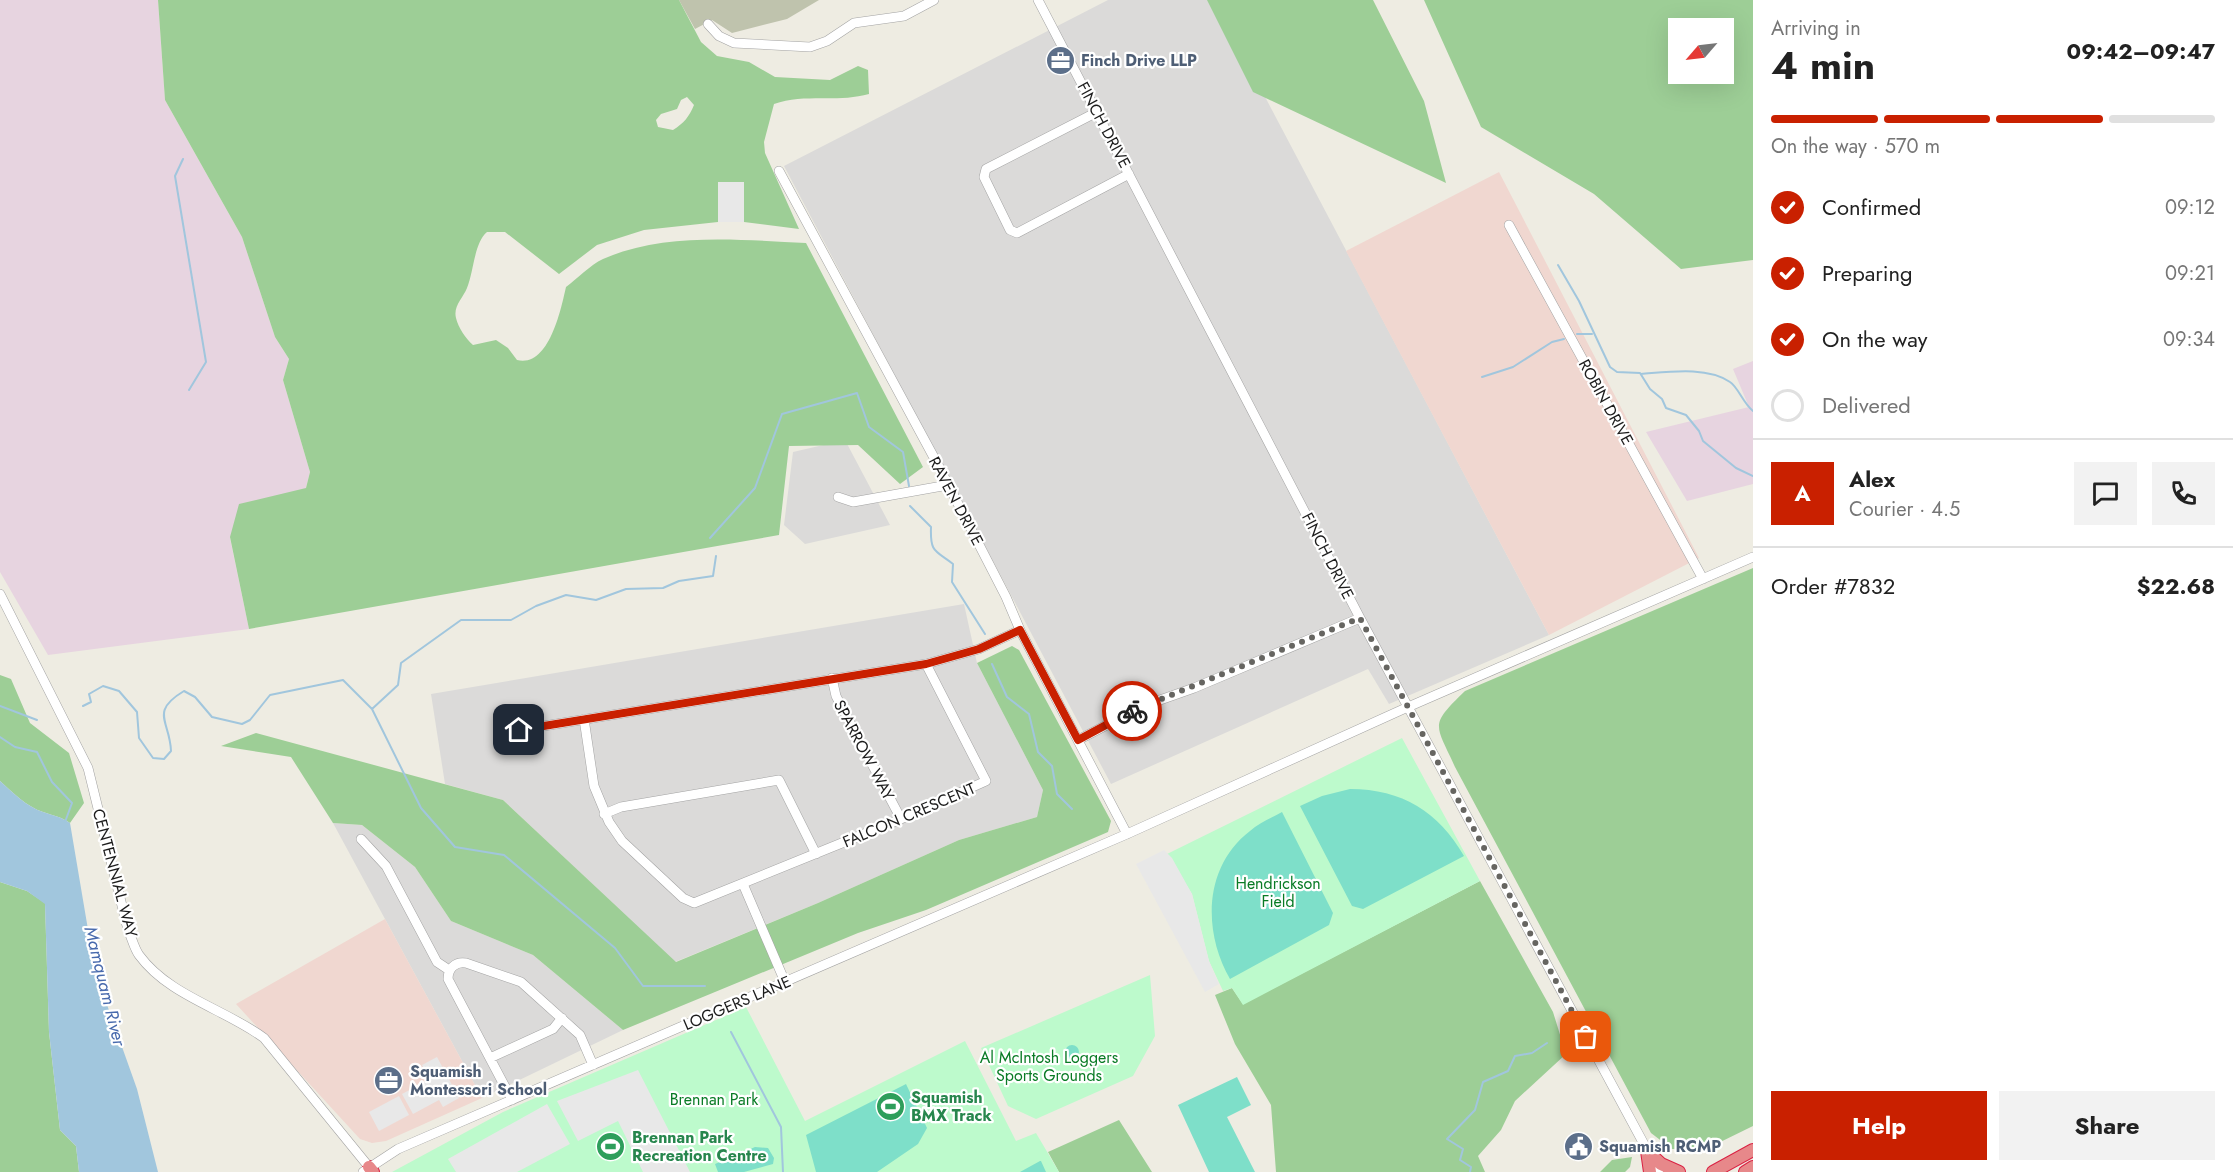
<!DOCTYPE html>
<meta charset="utf-8">
<style>
:root{--surface:#fff;--page:#f2f2f2;--text:#222;--muted:#767676;--line:#e0e0e0;--accent:#c92000}
body{margin:0;font-family:Jost,sans-serif;background:var(--page);color:var(--text);height:100vh;display:flex;flex-direction:column;font-size:22px;white-space:nowrap}
*{box-sizing:border-box;margin:0}
p{font-size:20px;color:var(--muted)}
.icon{flex:none;width:33px;height:33px;fill:none;stroke:currentColor;stroke-width:2;stroke-linecap:round;stroke-linejoin:round}
.map{position:relative;flex:1;overflow:hidden}
.side{display:flex;flex-direction:column;background:var(--surface);width:480px}
.side>*{flex:none}
.needle{width:39px;rotate:242deg}
.controls{position:absolute;left:1668px;top:18px;display:grid;gap:12px}
.controls a{display:grid;place-items:center;width:66px;height:66px;border-radius:0px;background:var(--surface);box-shadow:0 6px 24px #0002;font-size:30px}
.pin{position:absolute;display:grid;place-items:center;width:51px;height:51px;color:#fff;margin:-26px;border-radius:12px;box-shadow:0 3px 9px #0006}
.courier{position:absolute;display:grid;place-items:center;width:60px;height:60px;margin:-30px;border:4px solid #c92000;border-radius:50%;background:#fff;color:#222;box-shadow:0 2px 8px #0007}
.headline em{font-style:normal;font-weight:700}
.headline div{display:flex;flex-direction:column-reverse}
.headline{display:flex;align-items:center;justify-content:space-between;height:102px;padding:0 18px}
h1{font-size:39px;font-weight:700;line-height:45px}
.bar{display:grid;grid-template-columns:repeat(4,1fr);gap:9px 6px;align-content:center;height:72px;padding:0 18px}
.bar i{height:8px;border-radius:4px;background:var(--line)}
.bar .on{background:var(--accent)}
.bar p{grid-column:span 4}
.line{display:flex;align-items:center;gap:15px;padding:0 18px;border-top:2px solid var(--line)}
.line div{flex:1}
.round{display:grid;place-items:center;flex:none;width:63px;height:63px;border-radius:0px;background:var(--page)}
ol{padding:0 18px;list-style:none}
li{display:flex;align-items:center;gap:18px;height:66px}
li p{margin-inline-start:auto}
li .icon{padding:6px;border-radius:50%;background:var(--accent);color:#fff;stroke-width:4}
li:last-child{color:var(--muted)}
li i{width:33px;height:33px;border:3px solid var(--line);border-radius:50%}
.primary-button{display:flex;gap:12px;margin-top:auto;padding:12px 18px}
.primary-button a{flex:1;height:69px;border-radius:0px;background:var(--accent);color:#fff;font-size:24px;font-weight:700;line-height:69px;text-align:center}
.primary-button a+a{background:var(--page);color:var(--text)}
main{display:flex;flex:1;min-height:0}
.map>svg:first-child{display:block}
.residential{fill:#dbdad9}
.commercial{fill:#f0d7d0}
.industrial{fill:#e7d4e0}
.construction{fill:#bfc3ad}
.forest{fill:#9dce96;fill-rule:evenodd}
.park{fill:#bdfacc}
.pitch{fill:#7edfc9}
.parking{fill:#e8e8e8}
.water{fill:#a1c6dd}
.lines{fill:none;stroke-linecap:round;stroke-linejoin:round}
.stream{stroke:#a1c6dd;stroke-width:2}
.minor-casing{stroke:#a3a3a3;stroke-width:10}
.highway-casing{stroke:#da2143;stroke-width:14}
.minor{stroke:#fff;stroke-width:9}
.highway{stroke:#e7888a;stroke-width:12}
.done{stroke:#666561;stroke-width:6;stroke-dasharray:0 10.8}
.route{stroke:#c92000;stroke-width:8}
.labels{text-anchor:middle;dominant-baseline:central;stroke-width:4.5;stroke-linejoin:round;paint-order:stroke}
.service-label{font-size:16px;font-weight:bold;fill:#4e5e75;stroke:#fff;text-anchor:start}
.street-label{font-size:16px;fill:#1c1c1c;stroke:#fff}
.park-label{font-size:16px;fill:#097b25;stroke:#fff}
.leisure-label{font-size:16px;font-weight:bold;fill:#27864d;stroke:#fff;text-anchor:start}
.water-label{font-size:18px;font-style:italic;fill:#486aad;stroke:#fff}
</style>
<main>
<div class="map">
<svg width="1753" height="1172" viewBox="0 0 1753 1172">
<rect width="100%" height="100%" fill="#eeece2"/>
<!-- residential -->
<path class="residential" d="M1108,0H1214L1549,635L1389,704L1368,669L1111,784L784,166Z
M845,440L890,525L805,544L784,525L793,452Z
M964,604L977,663L1043,790L1037,817L959,840L818,903L675,962L503,800L445,784L431,694Z
M333,823L362,825L415,867L451,921L533,955L623,1030L482,1098Z"/>
<!-- commercial -->
<path class="commercial" d="M1499,172L1699,558L1549,635L1346,251Z
M385,919L482,1098L386,1141L372,1143L360,1139L236,1004Z"/>
<!-- industrial -->
<path class="industrial" d="M0,0H158L165,100L242,237L275,337L289,359L283,380L310,472L306,488L230,538L249,629L48,655L0,572Z
M1753,361V484L1687,501L1646,432L1749,407L1733,369Z"/>
<!-- construction -->
<path class="construction" d="M679,0H819L787,19L732,33L712,20L695,29Z"/>
<!-- forest -->
<path class="forest" d="M158,0H679L701,42L717,56L749,62L775,77L830,80L858,66L868,70L869,94C838,103 805,93 774,104L764,142L765,153L799,229L744,222V182H718V222L644,230L597,245L559,274L505,232H487C474,243 474,271 467,288C463,298 453,306 456,318C458,327 466,339 473,345L496,340L508,348L517,360C549,368 561,309 566,287C577,279 590,265 603,259C664,232 740,240 806,243L923,467L900,484L858,445L789,446L779,535L249,629L230,537L239,504L306,488L310,472L283,380L289,359L275,337L242,237L165,100ZM687,97L694,105C689,117 684,123 673,130L658,127L656,120L661,114L677,109L681,100Z
M1207,0H1373L1424,101L1446,183L1253,92Z
M1424,0H1753V260L1681,269L1594,194L1481,127ZM1678,28H1724V74H1678Z
M1753,568V1126L1704,1150L1672,1149L1651,1133L1455,767C1435,723 1429,726 1465,691Z
M1012,646L1019,650L1111,821L1108,832L926,910L858,933L623,1030L533,955L451,921L415,867L362,825L333,823L291,757L221,746L256,733L503,800L676,962L818,903L959,840L1037,817L1043,790L977,663Z
M0,675L11,679L30,723L69,753L84,803L70,823C60,816 54,816 43,812C27,807 12,792 0,781Z
M1480,881L1553,1012L1566,1054L1515,1101L1501,1130L1478,1156L1485,1172H1276L1271,1105L1235,1044L1215,995L1232,988L1243,1004Z
M0,882L27,891L45,903L49,1032L60,1130L76,1146L79,1172H0Z
M1119,1120L1152,1172H1059L1048,1152Z
M1632,1157L1630,1167L1625,1172H1600L1612,1160Z"/>
<!-- park -->
<path class="park" d="M1402,738L1480,881L1243,1005L1232,988L1223,991L1209,961L1192,894L1167,854Z
M1150,975L1155,1036L1133,1076L1036,1119L1008,1106L981,1048Z
M746,1007L805,1121L965,1041L1016,1141L1036,1133L1059,1172H392L503,1112Z"/>
<!-- pitch -->
<path class="pitch" d="M1350,789C1402,789 1439,812 1464,856L1363,909L1352,906L1300,806L1322,796Z
M1282,812L1333,913L1329,925L1230,979C1203,932 1203,867 1250,831C1259,823 1271,818 1282,812Z
M1065 1052a7 7 0 1 1 14 0a7 7 0 1 1-14 0Z
M1237,1077L1251,1105L1227,1117L1255,1172H1209L1178,1105Z
M906,1084L927,1128L918,1144L877,1172H816L806,1135Z
M755,1147L768,1148L774,1158L773,1164L744,1172H718L715,1164Z
M1041,1161L1046,1172H1020L1040,1161Z"/>
<!-- parking -->
<path class="parking" d="M718,182H744V222H718Z
M1164,850L1172,858L1192,894L1209,961L1219,984L1205,992L1136,864Z
M437,1057L459,1098L443,1107L439,1100L413,1114L402,1094L430,1079L422,1065Z
M638,1070L690,1172H643L618,1121L578,1141L557,1101Z
M399,1096L409,1115L379,1131L369,1112Z
M547,1104L570,1144L517,1172H456L448,1159Z"/>
<!-- water -->
<path class="water" d="M0,781C12,792 27,807 43,812C54,816 60,816 70,823L95,971L137,1089L158,1172H79L76,1146L60,1130L49,1032L45,904L27,891L0,882Z"/>
<g class="lines">
<!-- stream -->
<path class="stream" d="M183,159L175,176L206,362L189,390
M1558,265L1579,301L1610,367L1617,372L1640,373L1650,389L1662,399L1666,408L1686,415L1699,431L1703,441L1736,468L1753,476
M1577,334H1592
M1641,374C1668,372 1707,366 1730,382C1738,387 1743,403 1753,411
M1482,377L1513,367L1552,342L1564,339
M910,506L931,527C930,553 935,550 953,564L952,582L985,634
M710,538L755,488L782,414L857,393L869,427L903,452L909,486
M992,664L1007,697L1029,714L1038,752L1052,766L1057,794L1072,809
M0,706L37,720
M83,706L91,702L89,694L103,686L119,691L137,712L139,738L153,758L164,759L171,751C170,721 149,712 184,691L195,697L212,717L242,724L250,720L270,695L343,680L372,709L421,808L455,847L504,855L615,948L643,986H705
M372,709L398,685L401,663L461,620H511L536,606L566,595L596,600L626,589L663,588L679,581L713,576L716,556
M0,737L15,747L37,752L52,782L72,803L65,822
M731,1032L781,1127L783,1172
M1470,1172L1471,1167L1460,1160L1463,1149L1447,1139L1475,1110L1483,1082L1508,1071L1515,1056L1532,1053L1547,1043"/>
<defs>
<path id="minor" d="M1038,0L1360,618L1659,1172
M708,24L719,36L734,43L810,47L827,41L854,23L904,16L934,0
M1097,112L986,169L984,177L1010,230L1017,233L1129,174
M779,171L938,465L1006,597L1020,630L1127,834
M1509,225L1703,579
M838,497L853,502L948,485
M0,594L88,768L128,930C132,938 134,948 139,955C169,996 225,1009 264,1038L369,1167
M832,678L836,696L901,819
M584,719L594,786L609,822L622,841L683,898L694,903L901,819L986,781L926,664
M501,737L519,730L926,664L979,649L1020,630
M1078,740L1143,706L1194,688L1360,618
M604,814L621,807L779,780L816,854
M361,839L386,866L437,962L449,970
M743,884L785,982
M490,1058L553,1029L562,1018
M512,1100L448,979C448,969 455,961 466,963L521,982L580,1035L593,1065
M363,1172L398,1149L1127,834L1408,707L1753,557"/>
<path id="highway" d="M1647,1151L1661,1164L1679,1172
M1647,1151L1650,1172
M369,1167L373,1172
M1713,1172L1753,1150
M1745,1172L1753,1167"/>
</defs>
<!-- minor casing -->
<use href="#minor" class="minor-casing"/>
<!-- highway casing -->
<use href="#highway" class="highway-casing"/>
<!-- minor -->
<use href="#minor" class="minor"/>
<!-- highway -->
<use href="#highway" class="highway"/>
</g>
<g class="lines">
<!-- done -->
<path class="done" d="M1132,711L1360,618L1586,1037"/>
<!-- route -->
<path class="route" d="M519,730L926,664L979,649L1020,630L1078,740L1132,711"/>
</g>
<!-- icons -->
<defs>
<symbol id="office-disc" viewBox="-11 -11 22 22"><circle r="9.5" fill="#5c6f8a" stroke="#fff"/><path d="M-6-3h4V-5.5h4V-3h4V5H-6ZM-1-4.5V-3h2v-1.5ZM-6 0V1H6V0Z" fill="#fff"/></symbol>
<symbol id="stadium-disc" viewBox="-11 -11 22 22"><circle r="9.5" fill="#2e9e5b" stroke="#fff"/><path d="M0-5a6.5 5 0 1 0 0 10a6.5 5 0 1 0 0-10ZM-3.5-1.8h7v3.6h-7Z" fill="#fff"/></symbol>
<symbol id="civic-disc" viewBox="-11 -11 22 22"><circle r="9.5" fill="#5c6f8a" stroke="#fff"/><path d="M-.6-6.5H3V-4.5H.6V-3L4-1V1h2V6H-6V1h2V-1L-.6-3ZM-1.2 2.5V6h2.4V2.5Z" fill="#fff"/></symbol>
</defs>
<g fill-rule="evenodd">
<use href="#office-disc" x="1044" y="44" width="33" height="33"/>
<use href="#office-disc" x="372" y="1064" width="33" height="33"/>
<use href="#stadium-disc" x="874" y="1090" width="33" height="33"/>
<use href="#stadium-disc" x="594" y="1130" width="33" height="33"/>
<use href="#civic-disc" x="1562" y="1130" width="33" height="33"/>
</g>
<g class="labels">
<!-- service labels -->
<g class="service-label">
<text x="1081" y="60">Finch Drive LLP</text>
<text x="410" y="1071">Squamish<tspan x="410" dy="18">Montessori School</tspan></text>
<text x="1599" y="1146">Squamish RCMP</text>
</g>
<!-- street labels -->
<g class="street-label">
<text transform="translate(1104 125) rotate(62)">FINCH DRIVE</text>
<text transform="translate(1606 402) rotate(61)">ROBIN DRIVE</text>
<text transform="translate(956 501) rotate(62)">RAVEN DRIVE</text>
<text transform="translate(1328 556) rotate(63)">FINCH DRIVE</text>
<text transform="translate(864 750) rotate(62)">SPARROW WAY</text>
<text transform="translate(909 815) rotate(-23)">FALCON CRESCENT</text>
<text transform="translate(115 873) rotate(75)">CENTENNIAL WAY</text>
<text transform="translate(737 1003) rotate(-23)">LOGGERS LANE</text>
</g>
<!-- park labels -->
<g class="park-label">
<text x="1278" y="883">Hendrickson<tspan x="1278" dy="18">Field</tspan></text>
<text x="1049" y="1057">Al McIntosh Loggers<tspan x="1049" dy="18">Sports Grounds</tspan></text>
<text x="714" y="1099">Brennan Park</text>
</g>
<!-- leisure labels -->
<g class="leisure-label">
<text x="911" y="1097">Squamish<tspan x="911" dy="18">BMX Track</tspan></text>
<text x="632" y="1137">Brennan Park<tspan x="632" dy="18">Recreation Centre</tspan></text>
</g>
<!-- water labels -->
<g class="water-label">
<text transform="translate(105 986) rotate(76)">Mamquam River</text>
</g>
</g>
</svg>
<div class="controls">
<a><svg class="needle" viewBox="-14 -14 28 28"><path d="M0-13l5 13h-10z" fill="#e53935"/><path d="M0 13l5-13h-10z" fill="#767676"/></svg></a>
</div>
<div class="pin" style="left:1586px;top:1037px;background:#ea580c"><svg class="icon" aria-label="bag" viewBox="0 0 24 24"><path d="M5 8h14l-1 12H6zM9 8a3 3 0 0 1 6 0"/></svg></div>
<div class="pin" style="left:519px;top:730px;background:#1f2937"><svg class="icon" aria-label="home" viewBox="0 0 24 24"><path d="M3 11l9-7 9 7M6 9v11h12V9"/></svg></div>
<div class="courier" style="left:1132px;top:711px"><svg class="icon" aria-label="bike" viewBox="0 0 24 24"><circle cx="6" cy="16" r="4"/><circle cx="18" cy="16" r="4"/><path d="M6 16l4-8h5l3 8M10 8l3 8H6M13 5h3"/></svg></div>
</div>
<section class="side">
<div class="headline"><div><h1>4 min</h1><p>Arriving in</p></div><em>09:42–09:47</em></div>
<div class="bar"><i class="on"></i><i class="on"></i><i class="on"></i><i></i><p>On the way · 570 m</p></div>
<ol>
<li><svg class="icon" aria-label="check" viewBox="0 0 24 24"><path d="M5 12l5 5 9-10"/></svg>Confirmed<p>09:12</p></li>
<li><svg class="icon" aria-label="check" viewBox="0 0 24 24"><path d="M5 12l5 5 9-10"/></svg>Preparing<p>09:21</p></li>
<li><svg class="icon" aria-label="check" viewBox="0 0 24 24"><path d="M5 12l5 5 9-10"/></svg>On the way<p>09:34</p></li>
<li><i></i>Delivered</li>
</ol>
<div class="line" style="height:108px"><b class="round" style="background:var(--accent);color:#fff">A</b><div><b>Alex</b><p>Courier · 4.5</p></div><a class="round"><svg class="icon" aria-label="chat" viewBox="0 0 24 24"><path d="M4 5h16v11H9l-5 4z"/></svg></a><a class="round"><svg class="icon" aria-label="phone" viewBox="0 0 24 24"><path d="M5 4h4l2 5-3 2q2 4 5 5l2-3 5 2v4C11 20 4 13 5 4z"/></svg></a></div>
<div class="line" style="height:78px"><div>Order #7832</div><b>$22.68</b></div>
<div class="primary-button"><a>Help</a><a>Share</a></div>
</section>
</main>
